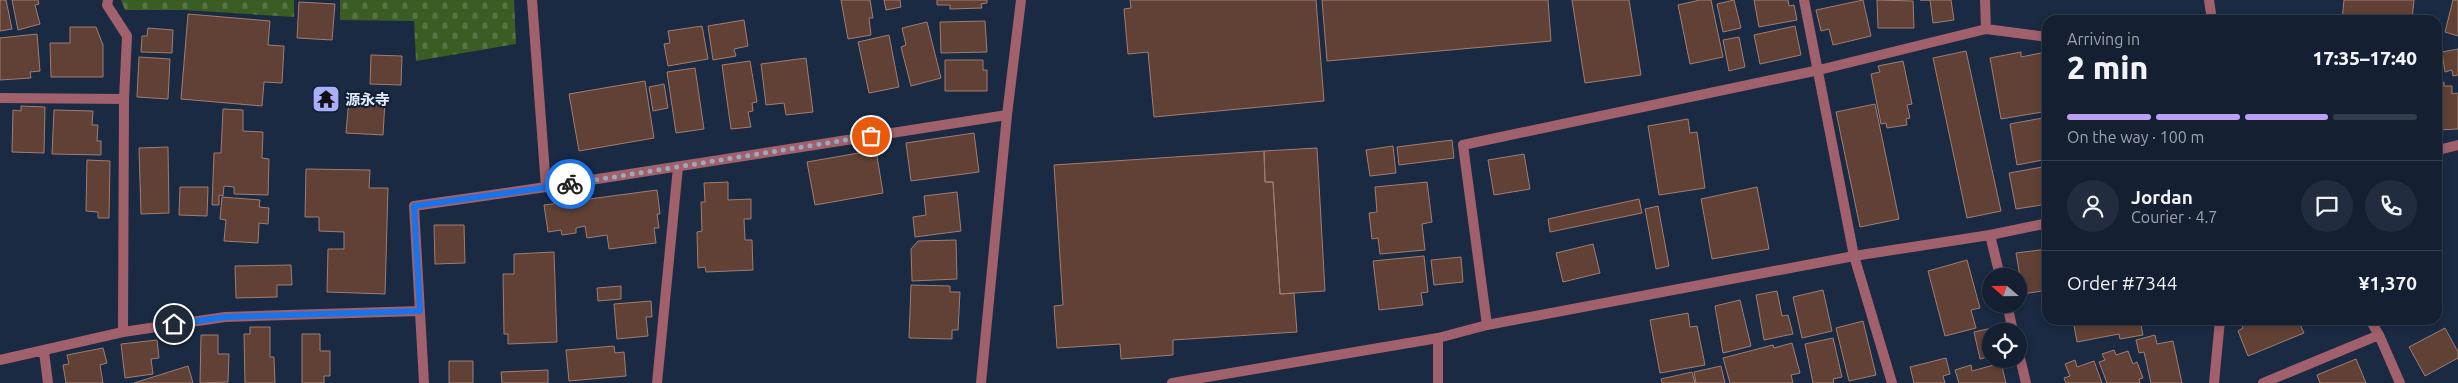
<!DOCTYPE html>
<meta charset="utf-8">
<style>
:root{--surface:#142032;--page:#212d3e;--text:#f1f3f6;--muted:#9da3ac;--line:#333e4d;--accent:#bca0f2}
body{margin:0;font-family:Ubuntu,"Noto Sans JP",sans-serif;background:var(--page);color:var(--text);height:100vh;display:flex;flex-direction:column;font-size:19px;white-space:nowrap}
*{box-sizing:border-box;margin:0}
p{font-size:16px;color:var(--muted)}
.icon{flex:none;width:28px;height:28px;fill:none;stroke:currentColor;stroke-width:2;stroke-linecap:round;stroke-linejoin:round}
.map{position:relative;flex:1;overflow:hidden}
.details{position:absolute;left:2042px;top:15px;width:400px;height:310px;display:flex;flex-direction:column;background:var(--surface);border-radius:15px;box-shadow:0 2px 8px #0003,0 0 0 1px var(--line)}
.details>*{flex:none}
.needle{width:32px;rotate:290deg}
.fabs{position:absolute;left:1982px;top:268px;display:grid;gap:10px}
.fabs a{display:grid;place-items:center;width:45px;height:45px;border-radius:50%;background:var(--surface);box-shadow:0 2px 8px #0003,0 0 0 1px var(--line);font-size:25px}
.pin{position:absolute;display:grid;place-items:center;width:42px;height:42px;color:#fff;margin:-21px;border:2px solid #fff;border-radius:50%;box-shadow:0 1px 5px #0007}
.courier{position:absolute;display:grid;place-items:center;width:50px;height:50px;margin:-25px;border:4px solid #1a73e8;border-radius:50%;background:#fff;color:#222;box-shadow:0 1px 6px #0007}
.head em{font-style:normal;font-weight:800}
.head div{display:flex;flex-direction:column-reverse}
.head{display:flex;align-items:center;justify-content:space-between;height:85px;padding:0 25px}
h1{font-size:32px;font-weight:800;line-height:38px}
.bar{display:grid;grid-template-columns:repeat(4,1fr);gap:8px 5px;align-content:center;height:60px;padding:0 25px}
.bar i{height:6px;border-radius:4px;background:var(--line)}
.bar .active{background:var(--accent)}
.bar p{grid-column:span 4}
.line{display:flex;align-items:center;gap:12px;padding:0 25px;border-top:1px solid var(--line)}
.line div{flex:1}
.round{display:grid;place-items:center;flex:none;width:52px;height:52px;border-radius:26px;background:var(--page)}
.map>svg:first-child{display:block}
.cemetery{fill:url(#cemetery-stones)}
.building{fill:#614135;stroke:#a17d70}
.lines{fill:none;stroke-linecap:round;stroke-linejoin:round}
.service{stroke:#a0606c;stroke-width:10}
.minor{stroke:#a0606c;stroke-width:10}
.tertiary{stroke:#a0606c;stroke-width:10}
.done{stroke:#9ca8bb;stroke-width:5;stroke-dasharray:0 9}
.route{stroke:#1a73e8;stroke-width:6}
.labels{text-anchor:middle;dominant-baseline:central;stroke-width:4.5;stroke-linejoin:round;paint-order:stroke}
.poi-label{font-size:15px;font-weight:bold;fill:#e2ecfc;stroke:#112037;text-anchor:start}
</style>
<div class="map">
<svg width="2458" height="383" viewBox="0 0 2458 383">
<defs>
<pattern id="cemetery-stones" width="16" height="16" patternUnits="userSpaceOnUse" patternTransform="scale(1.25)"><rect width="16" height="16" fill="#3b5c23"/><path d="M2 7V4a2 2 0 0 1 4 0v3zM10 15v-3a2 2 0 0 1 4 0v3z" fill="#577444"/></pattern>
</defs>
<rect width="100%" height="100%" fill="#1a2a42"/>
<!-- cemetery -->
<path class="cemetery" d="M121,0H294V17L184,10H125Z
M340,0H514L516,44L416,61L414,21L340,20Z"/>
<!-- building -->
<path class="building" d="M0,0H6L12,29L0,31Z
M12,0H38L39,4L35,5L40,24L18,30Z
M841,0H870L873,18H869L871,35L848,39Z
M884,0H900L901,7L886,10Z
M937,0H987V3L981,4L982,8L950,9V5H937Z
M1130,0H1316L1324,101L1154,117L1148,52L1128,54L1124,9L1131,8Z
M1322,0H1548L1551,41L1327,61Z
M1572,0H1629L1641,75L1585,83Z
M1700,0H1711L1723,57L1690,64L1678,5Z
M1734,0L1741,28L1723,32L1717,4Z
M1754,0H1788L1789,6L1794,5L1797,20L1759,27Z
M1863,0L1871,36L1833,45L1829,29L1821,31L1816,10Z
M1877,0L1913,1L1914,28H1878Z
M1920,0H1951L1954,20L1933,23L1930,0Z
M2344,0H2414L2412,20H2342Z
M2453,0H2458V36L2445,32Z
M299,2L335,4L332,40L297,38Z
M188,14L270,21L268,45L284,46L282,83L264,82L262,106L181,99Z
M744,20L748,46L734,49L736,56L713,60L708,26Z
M985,21L987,52L941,53L940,22Z
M927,22L941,78L911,86L901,47L906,45L902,28Z
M702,26L708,59L668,66L664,44L670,43L668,31Z
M1795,26L1801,55L1760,64L1754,35Z
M70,27H96L103,45V77H51L50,43H70Z
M148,28L173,30L172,53L141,52L142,36H147Z
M37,34L40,71L30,72L31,78L0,80V38Z
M889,35L899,87L869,93L858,42Z
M1739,37L1745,67L1729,71L1723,40Z
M2458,49V75L2453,76L2452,70L2445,72L2442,52Z
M1966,51L2001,211L1967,218L1933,58Z
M2021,52V57L2046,52L2048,111L2001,119L1990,58Z
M371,55L402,56L401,85L370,84Z
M139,57L170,59L168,99L137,97Z
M806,58L813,112L786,115L784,103L766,105L761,64Z
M945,60H983V70H987V91H945Z
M750,61L757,102L752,103L753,111L748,112L751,127L731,129L722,65Z
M1903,61L1912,104L1907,105L1910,118L1906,119L1907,125L1887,128L1886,123L1881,124L1871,74L1880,72L1878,66Z
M695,68L704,129L676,133L667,72Z
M645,81L654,138L579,151L569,94Z
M2438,82H2444V86H2452V94L2458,93V129L2438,130Z
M664,84L668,108L653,111L649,87Z
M349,98L385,101L383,135L346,133Z
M1875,104L1899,219L1860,227L1836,112Z
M21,106L45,107L44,153L12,152L13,110L21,111Z
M223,109L243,110V131L263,132L262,158L269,159L268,195L234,194V187L224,186L223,196L219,195V205H212L214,153H221Z
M54,110L93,111L92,125H98L97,141H101V155L52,154Z
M2048,117V159L2017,165L2010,124Z
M1688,119L1690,133L1697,132L1705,188L1659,195L1648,126Z
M974,133L979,172L911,181L906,143Z
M1452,140L1454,158L1399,165L1397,147Z
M1393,146L1396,173L1370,176L1366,150Z
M168,147L169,213L141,214L139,148Z
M1317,148L1325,291L1280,294L1273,182H1265L1264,151Z
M876,150L883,193L815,205L807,162Z
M1264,151L1265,182H1273L1280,294L1294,293L1297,332L1173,340V355L1121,359L1120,344L1057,348L1054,306L1063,305L1054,165Z
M1524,154L1530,189L1494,195L1488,160Z
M87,160L110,161L109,218H98V212L86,211Z
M2048,166V204L2016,209L2009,173Z
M306,169L370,170L369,188H388L385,294L327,292L328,249H344V232L319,231V217H305Z
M728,182V200L751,199V219H744L745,240H752L753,270L706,272L705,267L698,268L697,232L702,231L701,202H705L704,183Z
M1427,182L1432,222L1422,224L1425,250L1380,254L1378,238L1372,239L1369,213L1377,212L1375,187Z
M180,187H208L207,216L179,215Z
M1757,187L1769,249L1712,259L1701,199Z
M657,190L660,214H657L659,228H654L656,243L609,249L607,235L587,238L585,226L576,228V233L562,235L561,230L548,232L544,205Z
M957,192L961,231L915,237L913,217L926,215L924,196Z
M222,197L260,200L259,207L269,208L268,224L259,223L258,243L224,241L226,220L220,219Z
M1639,199L1642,213L1550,232L1548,219Z
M1658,206L1669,266L1656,269L1645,209Z
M434,225H464L465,263L435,264Z
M956,240L957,279L912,281L911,249L918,241Z
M1593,244L1600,273L1563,282L1556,253Z
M2048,249V290L2023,294L2016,253Z
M554,252L557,342L508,344V334H504L503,274H514V254Z
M1424,256L1428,292L1421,293L1423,305L1379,310L1373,261Z
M1461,257L1463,282L1434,285L1431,260Z
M1967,260L1980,308L1971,310L1976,328L1945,336L1928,271Z
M291,265L292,285H277V297L236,298L235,266Z
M911,285L950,286V292H960L958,330H952V339L909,338Z
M621,286V299L598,301L597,288Z
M1823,290L1832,331L1802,338L1793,297Z
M1777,291L1782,316L1788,315L1793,334L1764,340L1756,295Z
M1740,300L1751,346L1723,353L1715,306Z
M651,301L652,317H646L648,336L617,339L614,304Z
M1688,313L1690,327L1697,326L1705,365L1660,373L1650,320Z
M2073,320H2140L2143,335L2120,339L2119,334L2077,342Z
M2240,320H2298L2304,333L2248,356L2238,331L2243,328Z
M1863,321L1876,375L1849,381L1836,328Z
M250,327H270V357H274L275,383H245L244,334H250Z
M1996,327L1997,331H1991V356L1980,359L1974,332Z
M2445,328L2458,352V358L2425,376L2409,347Z
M302,334H320V351H330V376H324V383H302Z
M201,335H218V354H229L228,382L200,383Z
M2155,335L2157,344L2173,341L2182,383H2151L2144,352L2139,353L2136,340Z
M1833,338L1842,377L1833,379L1834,383H1813L1805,344Z
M157,340L159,358L151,359L153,374L125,378L121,344Z
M1792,343L1800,373L1791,375L1793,383H1730L1723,358L1773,345L1774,348Z
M614,346L615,353L624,352L626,376L569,381L566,350Z
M103,348L107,363L100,365L103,383H66L63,365L69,364L67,355Z
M2114,350L2116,355L2128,351L2133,364L2137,362L2143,378L2139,379L2140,383H2107L2099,362L2105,360L2102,354Z
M1946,358L1950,374L1943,376L1945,383H1914L1910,367Z
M2356,359L2366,383H2320L2317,375Z
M2075,360L2077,367L2094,361L2102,383H2066L2064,378L2070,376L2065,364Z
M449,361H473V383H449Z
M2001,363L2006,383H1959L1955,370L1971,365L1972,371Z
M188,366L193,383H134Z
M1721,366L1725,383H1696L1694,372Z
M548,370V383H502L501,372Z
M1692,372L1695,383H1662L1661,379Z"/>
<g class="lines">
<!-- service -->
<path class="service" d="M1487,325L1463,145L1819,70
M657,383L678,167"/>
<!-- minor -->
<path class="minor" d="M108,0L107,5L127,36L124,99L123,332
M532,0L546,187
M1804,0L1854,256L1892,383
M1985,0L1986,29
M2209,0L2212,20
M1819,70L1986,29L2048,37
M0,98L124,99
M1990,235L2000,276
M2007,304L2013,331
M2370,320L2379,335L2400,383
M1438,338V383
M44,352L48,383
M2019,354L2026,383
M0,360L123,332L225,317L420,311
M424,383L414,206L546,187L1007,115
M981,383L1007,115L1021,0
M2214,383L2220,320
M2263,383L2379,335"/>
<!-- tertiary -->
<path class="tertiary" d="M2438,150L2458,145
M1172,383L1438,338L1487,325L1854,256L1990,235L2048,223"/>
</g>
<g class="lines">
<!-- done -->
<path class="done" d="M570,184L871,136"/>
<!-- route -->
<path class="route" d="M174,324L225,317L420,311L414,206L570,184"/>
</g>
<!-- icons -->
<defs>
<symbol id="temple-square" viewBox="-11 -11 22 22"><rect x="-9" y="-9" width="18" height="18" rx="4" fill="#abaffb" stroke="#112037"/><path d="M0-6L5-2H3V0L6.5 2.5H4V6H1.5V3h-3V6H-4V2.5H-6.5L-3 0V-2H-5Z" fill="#111"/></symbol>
</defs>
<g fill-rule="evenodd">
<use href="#temple-square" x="310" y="83" width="32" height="32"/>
</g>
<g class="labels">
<!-- poi labels -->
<g class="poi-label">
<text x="345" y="99">源永寺</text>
</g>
</g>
</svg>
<div class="fabs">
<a><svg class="needle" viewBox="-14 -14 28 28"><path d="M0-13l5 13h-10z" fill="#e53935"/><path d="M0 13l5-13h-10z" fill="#9da3ac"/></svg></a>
<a><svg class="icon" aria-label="locate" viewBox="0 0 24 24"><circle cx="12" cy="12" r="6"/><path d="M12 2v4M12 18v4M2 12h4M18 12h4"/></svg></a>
</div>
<div class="pin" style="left:871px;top:136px;background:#ea580c"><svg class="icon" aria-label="bag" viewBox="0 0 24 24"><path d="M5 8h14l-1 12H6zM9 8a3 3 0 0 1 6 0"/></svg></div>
<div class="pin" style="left:174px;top:324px;background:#1f2937"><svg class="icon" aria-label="home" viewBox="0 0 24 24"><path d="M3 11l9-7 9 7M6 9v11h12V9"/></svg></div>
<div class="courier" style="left:570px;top:184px"><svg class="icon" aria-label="bike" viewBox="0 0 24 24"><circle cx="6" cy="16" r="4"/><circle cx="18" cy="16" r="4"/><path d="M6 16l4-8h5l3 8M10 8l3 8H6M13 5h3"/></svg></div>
<section class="details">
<div class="head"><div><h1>2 min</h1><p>Arriving in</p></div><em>17:35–17:40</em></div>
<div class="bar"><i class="active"></i><i class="active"></i><i class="active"></i><i></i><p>On the way · 100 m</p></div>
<div class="line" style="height:90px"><a class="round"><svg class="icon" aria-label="person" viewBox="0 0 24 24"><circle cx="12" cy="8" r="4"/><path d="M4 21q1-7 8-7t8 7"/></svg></a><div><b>Jordan</b><p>Courier · 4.7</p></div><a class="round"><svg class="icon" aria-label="chat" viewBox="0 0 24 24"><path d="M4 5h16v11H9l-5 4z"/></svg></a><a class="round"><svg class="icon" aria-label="phone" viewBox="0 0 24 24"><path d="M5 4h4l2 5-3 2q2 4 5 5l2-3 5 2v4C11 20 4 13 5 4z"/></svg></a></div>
<div class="line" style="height:65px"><div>Order #7344</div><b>¥1,370</b></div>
</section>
</div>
